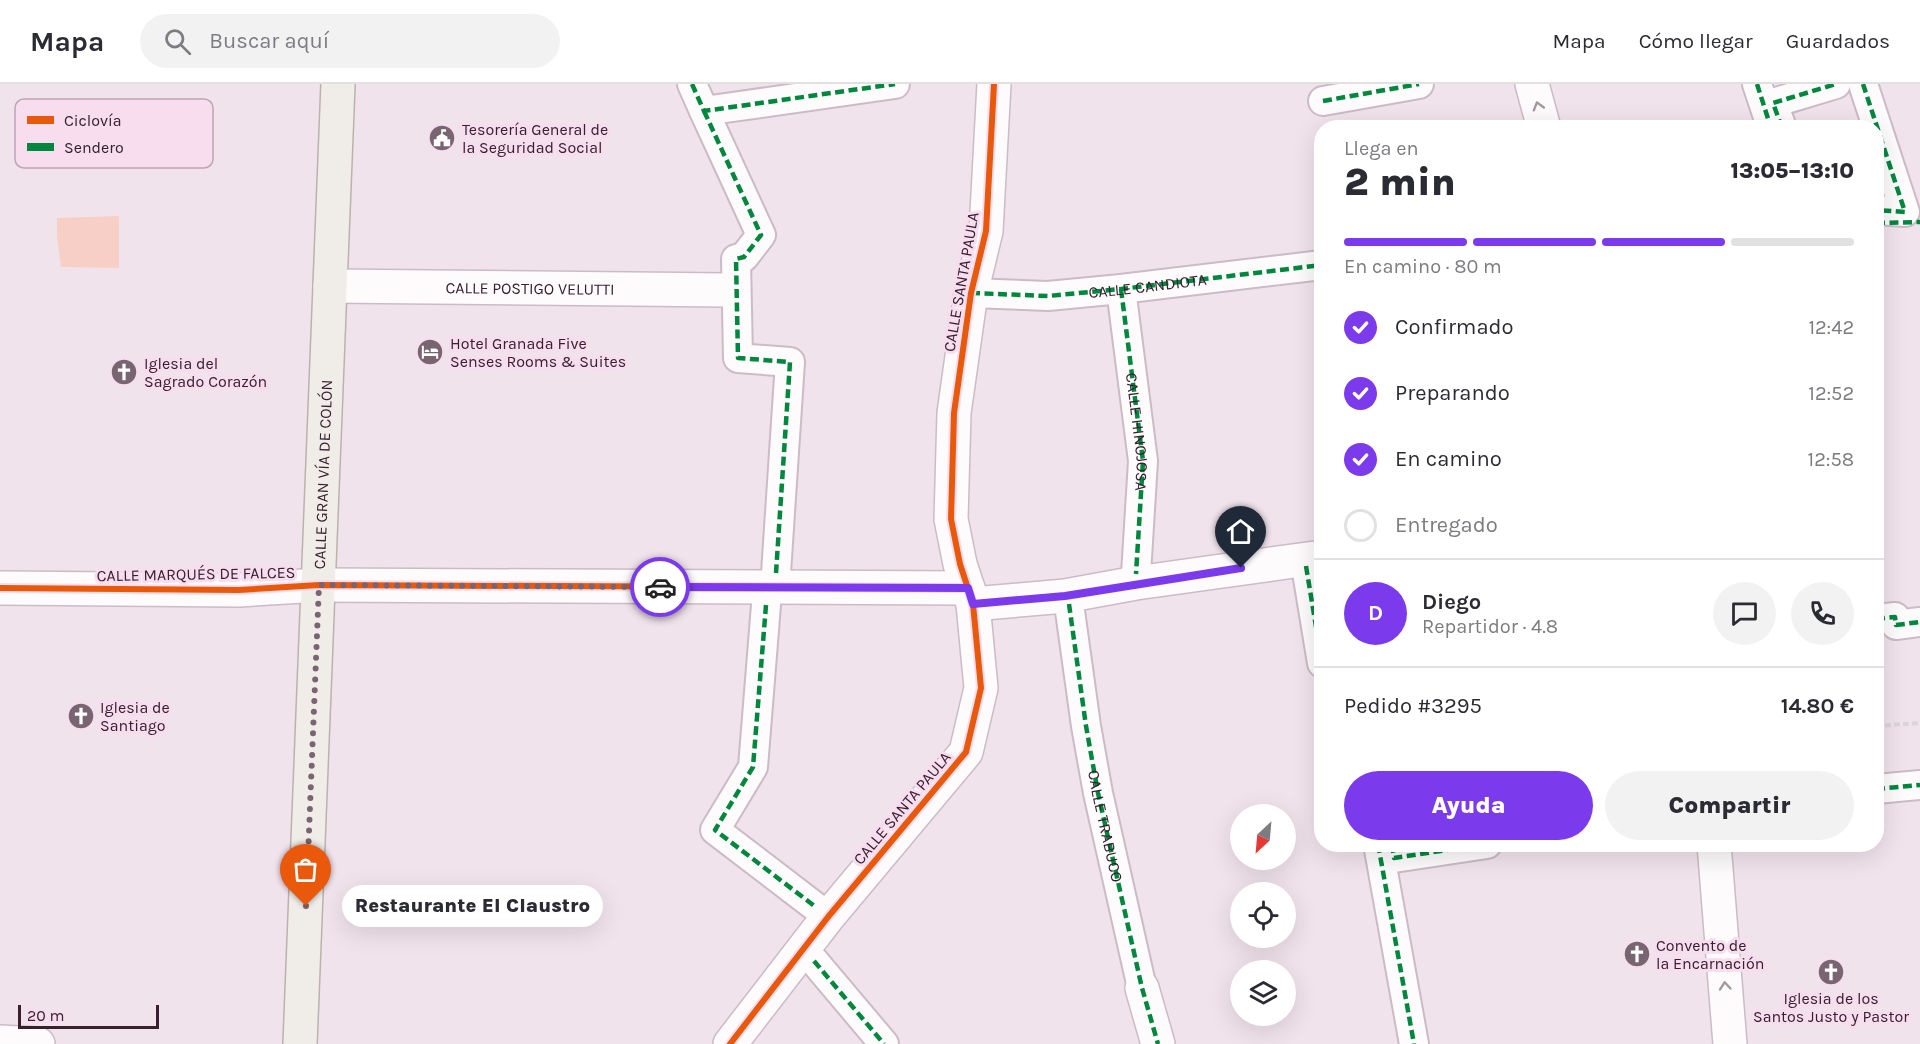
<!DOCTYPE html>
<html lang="es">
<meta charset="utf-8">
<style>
:root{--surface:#fff;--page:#f2f2f3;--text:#2b2b33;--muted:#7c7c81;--line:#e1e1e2;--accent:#7c3aed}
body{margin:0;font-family:Karla,sans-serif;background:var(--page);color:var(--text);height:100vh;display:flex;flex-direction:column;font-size:22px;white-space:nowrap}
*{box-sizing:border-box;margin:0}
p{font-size:20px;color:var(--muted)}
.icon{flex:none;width:33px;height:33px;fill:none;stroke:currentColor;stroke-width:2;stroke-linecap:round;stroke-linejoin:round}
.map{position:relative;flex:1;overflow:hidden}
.panel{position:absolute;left:1314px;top:36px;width:570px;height:732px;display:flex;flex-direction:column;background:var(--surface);border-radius:24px;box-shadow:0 6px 24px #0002}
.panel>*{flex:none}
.needle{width:39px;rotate:206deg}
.tools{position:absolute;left:1230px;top:720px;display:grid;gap:12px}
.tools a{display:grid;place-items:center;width:66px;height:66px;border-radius:50%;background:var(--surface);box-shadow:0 6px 24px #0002;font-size:30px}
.scale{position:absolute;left:18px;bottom:15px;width:141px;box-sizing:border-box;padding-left:6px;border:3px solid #382030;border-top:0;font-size:16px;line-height:21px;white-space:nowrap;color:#382030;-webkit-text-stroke:4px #f7dded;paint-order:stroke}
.pin{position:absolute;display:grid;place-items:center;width:51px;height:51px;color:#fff;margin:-62px -26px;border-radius:50% 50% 50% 0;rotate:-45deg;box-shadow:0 0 6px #0007}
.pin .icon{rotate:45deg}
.courier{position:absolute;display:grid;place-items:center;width:60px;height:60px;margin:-30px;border:4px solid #7c3aed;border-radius:50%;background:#fff;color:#222;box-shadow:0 2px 8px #0007}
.bubble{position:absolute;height:42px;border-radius:21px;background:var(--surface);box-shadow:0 6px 24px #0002;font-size:20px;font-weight:800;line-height:42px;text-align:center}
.summary em{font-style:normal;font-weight:800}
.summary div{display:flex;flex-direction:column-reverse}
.summary{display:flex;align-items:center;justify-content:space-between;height:102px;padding:0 30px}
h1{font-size:39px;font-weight:800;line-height:45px}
.bar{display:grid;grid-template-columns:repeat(4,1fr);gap:9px 6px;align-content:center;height:72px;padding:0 30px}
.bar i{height:8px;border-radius:4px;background:var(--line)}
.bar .active{background:var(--accent)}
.bar p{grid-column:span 4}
.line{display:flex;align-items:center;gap:15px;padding:0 30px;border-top:2px solid var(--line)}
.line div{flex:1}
.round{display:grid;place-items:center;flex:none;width:63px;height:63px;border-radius:32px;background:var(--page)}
ol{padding:0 30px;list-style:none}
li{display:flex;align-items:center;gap:18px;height:66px}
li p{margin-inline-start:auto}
li .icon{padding:6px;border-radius:50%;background:var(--accent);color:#fff;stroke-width:4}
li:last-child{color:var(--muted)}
li i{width:33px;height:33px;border:3px solid var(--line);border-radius:50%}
.button{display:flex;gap:12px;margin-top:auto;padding:12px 30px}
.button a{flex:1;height:69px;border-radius:36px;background:var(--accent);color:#fff;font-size:24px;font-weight:800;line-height:69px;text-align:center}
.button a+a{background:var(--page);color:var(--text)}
header{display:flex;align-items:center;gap:36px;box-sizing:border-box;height:84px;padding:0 30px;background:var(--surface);border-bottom:2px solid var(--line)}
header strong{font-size:28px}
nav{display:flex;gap:33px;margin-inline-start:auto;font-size:21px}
.search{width:420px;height:54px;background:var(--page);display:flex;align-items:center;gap:15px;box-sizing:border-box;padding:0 21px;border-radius:33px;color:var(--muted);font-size:22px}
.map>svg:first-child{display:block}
.green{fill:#f8cfc6}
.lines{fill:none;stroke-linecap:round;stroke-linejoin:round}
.pedestrian-casing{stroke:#ccbbc6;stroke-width:32}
.minor-casing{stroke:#ccbbc6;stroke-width:36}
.tertiary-casing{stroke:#ccbbc6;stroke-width:36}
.secondary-casing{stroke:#ccbbc6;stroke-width:36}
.primary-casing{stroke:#bbb2ad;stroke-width:36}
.path{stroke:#dad5d8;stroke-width:4;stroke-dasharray:6 3;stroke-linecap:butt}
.pedestrian{stroke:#fdfbfc;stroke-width:28}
.minor{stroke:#fdfbfc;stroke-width:33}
.tertiary{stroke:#fdfbfc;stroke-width:33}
.secondary{stroke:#fdfbfc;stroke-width:33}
.primary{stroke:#f0ede9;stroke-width:33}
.quiet{stroke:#00873e;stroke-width:4.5;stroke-dasharray:9 4.5;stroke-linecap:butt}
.cycleway-casing{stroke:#f7dded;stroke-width:10}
.cycleway{stroke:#e8590c;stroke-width:6}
.oneway{stroke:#a498a0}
.done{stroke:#796472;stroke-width:6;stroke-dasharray:0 10.8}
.route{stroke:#7c3aed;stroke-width:8}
.labels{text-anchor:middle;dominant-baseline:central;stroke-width:6;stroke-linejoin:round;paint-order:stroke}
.poi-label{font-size:16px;fill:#382030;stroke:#f7dded;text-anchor:start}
.street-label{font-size:16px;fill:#382030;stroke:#f7dded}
.key{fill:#f7dded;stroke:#bea4b4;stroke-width:1.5}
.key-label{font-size:16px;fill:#382030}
</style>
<header>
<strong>Mapa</strong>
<div class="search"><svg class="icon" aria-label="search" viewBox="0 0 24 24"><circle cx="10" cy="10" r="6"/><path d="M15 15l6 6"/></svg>Buscar aquí</div>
<nav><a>Mapa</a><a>Cómo llegar</a><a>Guardados</a></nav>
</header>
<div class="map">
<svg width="1920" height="960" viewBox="0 0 1920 960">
<rect width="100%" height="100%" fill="#f1e3ec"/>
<!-- green -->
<path class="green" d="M119,132V184L61,183L57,152V134Z"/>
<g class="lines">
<defs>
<g id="pedestrian">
<path d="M692,0L704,27L895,0"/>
<path d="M1757,0L1771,42"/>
<path d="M1863,0L1905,128L1876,126"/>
<path d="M1323,17L1419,0"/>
<path d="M704,27L761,151L744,173L736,175L738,274L790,278L776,489"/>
<path d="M1782,44L1773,19L1836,0"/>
<path id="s1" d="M1121,205L1143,377L1136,490"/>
<path id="s2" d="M971,209L1048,212L1121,205L1322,181"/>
<path d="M1306,482L1322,579"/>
<path id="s3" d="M1069,520L1086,642L1098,709L1142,904"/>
<path d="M766,521L753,683L715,746L817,824"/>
<path d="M1876,535L1895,533L1896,541L1920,538"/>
<path d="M1876,705L1920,701"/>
<path d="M1378,760L1414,960"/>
<path d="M1392,760L1394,774L1487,760"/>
<path d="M814,877L884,960"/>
</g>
<g id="minor">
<path id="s4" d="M330,202L728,206"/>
<path d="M319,501L968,504"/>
<path d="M973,520L1065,512L1136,499L1322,473"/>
<path d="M1142,904L1158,960"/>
<path d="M0,958L38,960"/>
<path d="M730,960L828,833L966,668L981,604L973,520L960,480L951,435L954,329L971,209L986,147L994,0"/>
</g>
<path id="tertiary" d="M0,504L239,506L319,501"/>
<path id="secondary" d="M1532,0L1544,44
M1714,760L1730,960"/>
<g id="primary">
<path id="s5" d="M300,960L338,0"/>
</g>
</defs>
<!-- pedestrian casing -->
<use href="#pedestrian" class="pedestrian-casing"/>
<!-- minor casing -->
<use href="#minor" class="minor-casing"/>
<!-- tertiary casing -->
<use href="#tertiary" class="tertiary-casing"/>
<!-- secondary casing -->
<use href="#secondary" class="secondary-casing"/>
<!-- primary casing -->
<use href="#primary" class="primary-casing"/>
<!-- path -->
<path class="path" d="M1876,642L1920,639"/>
<!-- pedestrian -->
<use href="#pedestrian" class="pedestrian"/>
<!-- minor -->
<use href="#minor" class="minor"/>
<!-- tertiary -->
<use href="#tertiary" class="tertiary"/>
<!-- secondary -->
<use href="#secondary" class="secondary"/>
<!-- primary -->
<use href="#primary" class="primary"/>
<!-- quiet -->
<path class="quiet" d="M692,0L704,27L895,0
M1757,0L1771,44
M1863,0L1905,128L1876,126
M1323,17L1419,0
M704,27L761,151L744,173L736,175L738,274L790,278L776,489
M1782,44L1773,19L1836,0
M1876,139L1920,138
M1121,205L1143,377L1136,490
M971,209L1048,212L1121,205L1322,181
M1306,482L1322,579
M1069,520L1086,642L1098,709L1142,904L1158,960
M766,521L753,683L715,746L817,824
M1876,535L1895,533L1896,541L1920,538
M1876,705L1920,701
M1378,760L1414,960
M1392,760L1394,774L1487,760
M814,877L884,960"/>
<defs>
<path id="cycleway" d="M0,504L239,506L319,501L968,504
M730,960L828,833L966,668L981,604L973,520L960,480L951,435L954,329L971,209L986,147L994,0"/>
</defs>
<!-- cycleway casing -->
<use href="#cycleway" class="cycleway-casing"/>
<!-- cycleway -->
<use href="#cycleway" class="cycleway"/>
</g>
<!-- one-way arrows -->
<defs><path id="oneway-chevron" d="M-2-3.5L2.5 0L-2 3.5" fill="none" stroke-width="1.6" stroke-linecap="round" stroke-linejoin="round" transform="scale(1.5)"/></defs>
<g class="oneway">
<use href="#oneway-chevron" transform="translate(1538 22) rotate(-106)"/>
<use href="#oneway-chevron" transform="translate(1725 902) rotate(-95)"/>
</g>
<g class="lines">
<!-- done -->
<path class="done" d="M306,822L319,501L660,503"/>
<!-- route -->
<path class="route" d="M660,503L968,504L973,520L1065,512L1241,484"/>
</g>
<!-- icons -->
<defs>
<symbol id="civic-disc" viewBox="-11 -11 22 22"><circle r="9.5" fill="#796472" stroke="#f7dded"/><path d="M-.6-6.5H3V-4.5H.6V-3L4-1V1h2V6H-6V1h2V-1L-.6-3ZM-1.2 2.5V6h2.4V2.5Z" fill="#fff"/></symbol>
<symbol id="hotel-disc" viewBox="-11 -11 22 22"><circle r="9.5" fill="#796472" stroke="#f7dded"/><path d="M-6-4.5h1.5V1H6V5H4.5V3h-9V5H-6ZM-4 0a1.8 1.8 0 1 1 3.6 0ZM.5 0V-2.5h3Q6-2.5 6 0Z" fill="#fff"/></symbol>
<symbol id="church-disc" viewBox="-11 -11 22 22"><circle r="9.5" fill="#796472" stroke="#f7dded"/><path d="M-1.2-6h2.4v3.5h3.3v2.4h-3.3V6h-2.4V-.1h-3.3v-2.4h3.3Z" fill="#fff"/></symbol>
</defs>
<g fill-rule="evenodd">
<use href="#civic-disc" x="427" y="39" width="30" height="30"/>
<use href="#hotel-disc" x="415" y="253" width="30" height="30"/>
<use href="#church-disc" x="109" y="273" width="30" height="30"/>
<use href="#church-disc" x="66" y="617" width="30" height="30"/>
<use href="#church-disc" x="1622" y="855" width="30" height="30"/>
<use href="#church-disc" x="1816" y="873" width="30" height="30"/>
</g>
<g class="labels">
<!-- poi labels -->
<g class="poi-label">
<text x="462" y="45">Tesorería General de<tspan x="462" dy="18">la Seguridad Social</tspan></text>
<text x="450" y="259">Hotel Granada Five<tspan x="450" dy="18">Senses Rooms &amp; Suites</tspan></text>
<text x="144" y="279">Iglesia del<tspan x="144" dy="18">Sagrado Corazón</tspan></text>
<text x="100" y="623">Iglesia de<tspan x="100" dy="18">Santiago</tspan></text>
<text x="1656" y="861">Convento de<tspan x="1656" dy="18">la Encarnación</tspan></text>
<text x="1831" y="914" text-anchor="middle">Iglesia de los<tspan x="1831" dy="18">Santos Justo y Pastor</tspan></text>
</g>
<!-- street labels -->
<g class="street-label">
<text transform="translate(961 198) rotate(-80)">CALLE SANTA PAULA</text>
<text stroke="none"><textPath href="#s2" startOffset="177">CALLE CANDIOTA</textPath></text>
<text stroke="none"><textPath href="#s4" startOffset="200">CALLE POSTIGO VELUTTI</textPath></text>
<text stroke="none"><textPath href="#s1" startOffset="144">CALLE HINOJOSA</textPath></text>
<text stroke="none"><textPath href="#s5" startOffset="570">CALLE GRAN VÍA DE COLÓN</textPath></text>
<text transform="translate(196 490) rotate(-1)">CALLE MARQUÉS DE FALCES</text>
<text transform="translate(902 724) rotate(-50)">CALLE SANTA PAULA</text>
<text stroke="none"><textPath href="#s3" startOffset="225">CALLE TRABUCO</textPath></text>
</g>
</g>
<!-- legend -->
<rect x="15" y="15" width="198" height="69" rx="9" class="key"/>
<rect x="27" y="32" width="27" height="8" fill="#e8590c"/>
<rect x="27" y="59" width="27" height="8" fill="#00873e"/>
<g class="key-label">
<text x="64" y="42">Ciclovía</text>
<text x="64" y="69">Sendero</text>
</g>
</svg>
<div class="tools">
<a><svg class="needle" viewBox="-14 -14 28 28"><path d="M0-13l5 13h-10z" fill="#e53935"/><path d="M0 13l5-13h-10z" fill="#7c7c81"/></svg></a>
<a><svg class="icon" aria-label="locate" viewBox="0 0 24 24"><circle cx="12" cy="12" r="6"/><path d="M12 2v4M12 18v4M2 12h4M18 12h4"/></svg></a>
<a><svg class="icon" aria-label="layers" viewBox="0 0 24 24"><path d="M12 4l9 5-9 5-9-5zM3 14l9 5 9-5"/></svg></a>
</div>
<div class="scale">20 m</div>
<div class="pin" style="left:306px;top:822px;background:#ea580c"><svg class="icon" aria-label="bag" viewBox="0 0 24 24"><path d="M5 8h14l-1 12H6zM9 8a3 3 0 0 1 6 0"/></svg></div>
<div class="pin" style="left:1241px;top:484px;background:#1f2937"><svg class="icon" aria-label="home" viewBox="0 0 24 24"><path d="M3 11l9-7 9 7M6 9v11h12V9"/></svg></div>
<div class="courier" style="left:660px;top:503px"><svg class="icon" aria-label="car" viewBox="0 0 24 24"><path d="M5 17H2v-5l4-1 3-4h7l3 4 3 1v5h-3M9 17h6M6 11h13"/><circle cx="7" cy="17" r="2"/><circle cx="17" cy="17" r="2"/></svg></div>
<div class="bubble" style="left:342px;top:801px;width:261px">Restaurante El Claustro</div>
<section class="panel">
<div class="summary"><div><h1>2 min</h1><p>Llega en</p></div><em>13:05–13:10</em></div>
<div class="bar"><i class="active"></i><i class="active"></i><i class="active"></i><i></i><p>En camino · 80 m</p></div>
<ol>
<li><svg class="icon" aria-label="check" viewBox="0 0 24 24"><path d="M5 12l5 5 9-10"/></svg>Confirmado<p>12:42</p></li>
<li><svg class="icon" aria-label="check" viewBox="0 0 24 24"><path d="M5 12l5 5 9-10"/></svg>Preparando<p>12:52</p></li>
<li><svg class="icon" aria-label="check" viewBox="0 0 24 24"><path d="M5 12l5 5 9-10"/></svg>En camino<p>12:58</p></li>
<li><i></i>Entregado</li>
</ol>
<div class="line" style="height:108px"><b class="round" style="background:var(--accent);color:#fff">D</b><div><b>Diego</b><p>Repartidor · 4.8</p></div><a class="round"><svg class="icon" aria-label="chat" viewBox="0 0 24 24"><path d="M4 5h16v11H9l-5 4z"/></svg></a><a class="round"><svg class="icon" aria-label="phone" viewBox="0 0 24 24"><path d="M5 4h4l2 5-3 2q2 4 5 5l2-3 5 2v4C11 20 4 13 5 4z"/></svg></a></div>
<div class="line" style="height:78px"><div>Pedido #3295</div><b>14.80 €</b></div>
<div class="button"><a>Ayuda</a><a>Compartir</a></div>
</section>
</div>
